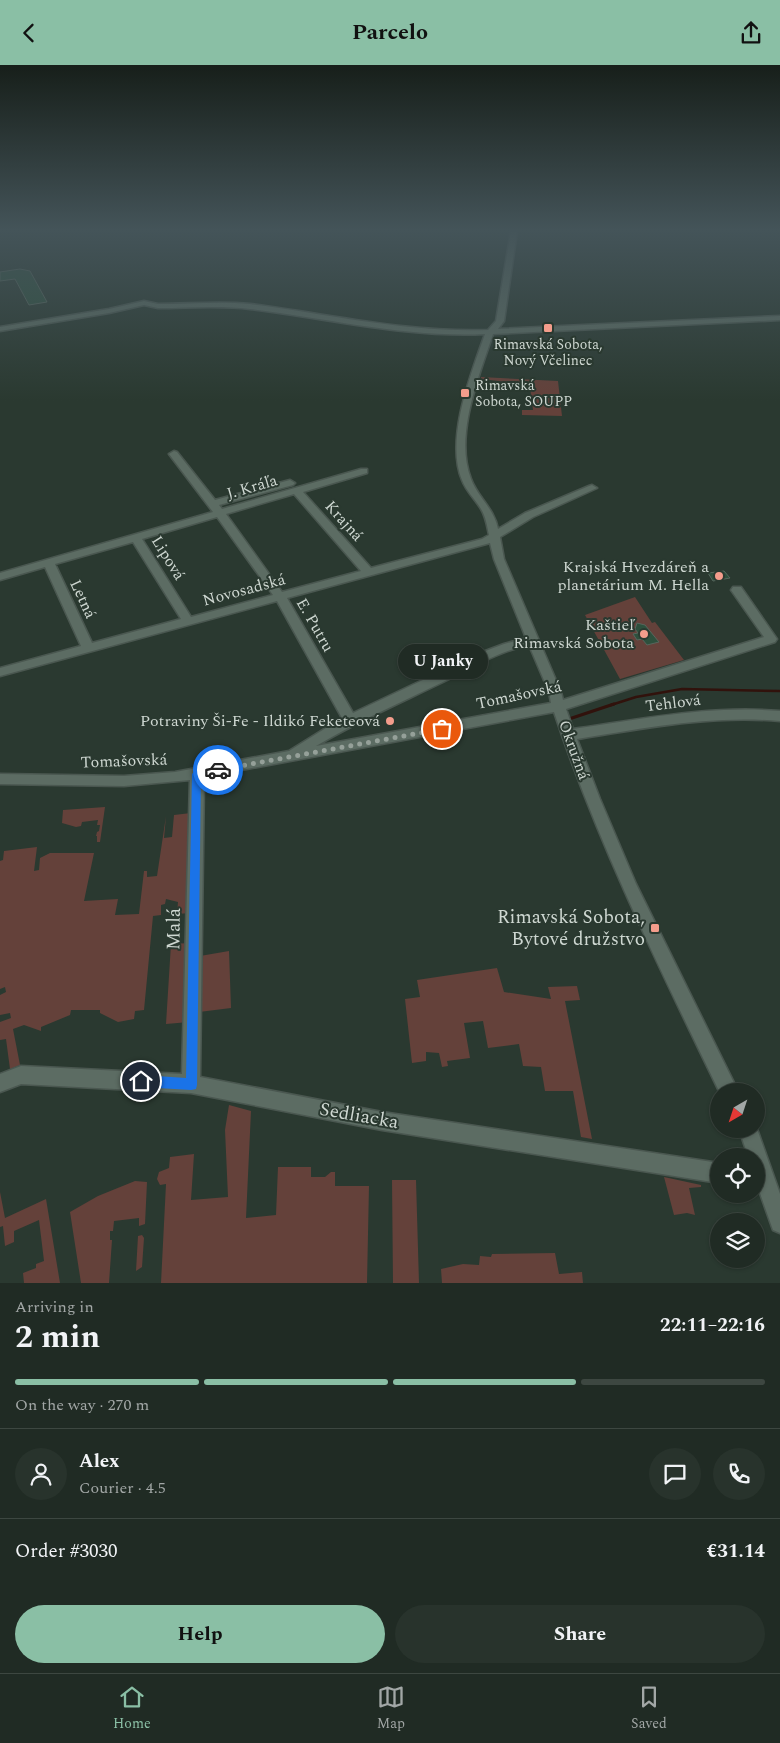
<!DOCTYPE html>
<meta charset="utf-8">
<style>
:root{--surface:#202b24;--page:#28332c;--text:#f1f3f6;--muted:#a2a7a6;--line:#3d4741;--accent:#8abfa5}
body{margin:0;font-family:Spectral,serif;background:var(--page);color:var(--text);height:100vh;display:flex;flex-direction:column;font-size:19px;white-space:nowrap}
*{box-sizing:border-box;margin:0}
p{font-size:16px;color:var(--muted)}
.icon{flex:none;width:28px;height:28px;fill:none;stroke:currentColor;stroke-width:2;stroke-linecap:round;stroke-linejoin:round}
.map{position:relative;height:1218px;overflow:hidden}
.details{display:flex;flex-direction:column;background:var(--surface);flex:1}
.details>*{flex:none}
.needle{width:32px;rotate:219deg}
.buttons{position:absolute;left:710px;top:1018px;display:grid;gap:10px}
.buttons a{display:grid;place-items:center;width:55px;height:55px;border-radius:50%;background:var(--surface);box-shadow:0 1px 4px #0004,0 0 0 1px var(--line);font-size:25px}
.pin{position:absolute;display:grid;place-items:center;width:42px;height:42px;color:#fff;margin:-21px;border:2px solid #fff;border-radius:50%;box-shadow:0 1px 5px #0007}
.courier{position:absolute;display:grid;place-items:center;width:50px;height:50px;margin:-25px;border:4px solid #1a73e8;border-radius:50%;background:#fff;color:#222;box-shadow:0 1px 6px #0007}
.bubble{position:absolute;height:35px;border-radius:18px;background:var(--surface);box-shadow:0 1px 4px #0004,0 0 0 1px var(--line);font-size:16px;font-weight:700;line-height:35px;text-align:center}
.head em{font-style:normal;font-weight:700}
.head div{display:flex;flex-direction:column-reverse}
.head{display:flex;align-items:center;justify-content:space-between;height:85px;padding:0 15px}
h1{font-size:32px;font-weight:700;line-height:38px}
.bar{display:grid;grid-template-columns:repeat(4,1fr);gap:8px 5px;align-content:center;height:60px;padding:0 15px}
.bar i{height:6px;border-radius:4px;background:var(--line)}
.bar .current{background:var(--accent)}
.bar p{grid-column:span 4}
.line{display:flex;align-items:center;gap:12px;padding:0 15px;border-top:1px solid var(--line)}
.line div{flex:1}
.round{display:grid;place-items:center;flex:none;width:52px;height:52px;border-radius:26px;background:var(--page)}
.action{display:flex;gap:10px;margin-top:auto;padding:10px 15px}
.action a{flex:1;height:58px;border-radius:30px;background:var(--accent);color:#111;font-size:20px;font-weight:700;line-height:58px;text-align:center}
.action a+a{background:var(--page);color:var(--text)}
header{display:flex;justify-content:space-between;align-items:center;height:65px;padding:0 15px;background:var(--accent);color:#111;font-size:22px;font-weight:700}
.menu{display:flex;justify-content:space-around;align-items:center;height:70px;border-top:1px solid var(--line);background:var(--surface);font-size:14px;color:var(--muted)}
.menu a{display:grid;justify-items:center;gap:2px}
.menu .current{color:var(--accent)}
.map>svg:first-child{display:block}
.green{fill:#64413a}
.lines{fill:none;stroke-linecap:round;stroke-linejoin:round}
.stream-far1{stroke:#31120c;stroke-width:2.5}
.stream{stroke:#31120c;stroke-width:3}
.building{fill:#2d503d;stroke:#57665d}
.minor-casing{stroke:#4a5750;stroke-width:3}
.minor{fill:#5c6c63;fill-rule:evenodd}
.route{fill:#1a73e8}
.done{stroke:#95a099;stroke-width:5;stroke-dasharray:0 9}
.poi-dot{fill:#f49d8c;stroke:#2a3930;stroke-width:2}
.labels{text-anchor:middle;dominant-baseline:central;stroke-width:4;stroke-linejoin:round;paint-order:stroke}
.far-poi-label{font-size:14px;fill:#ced7d1;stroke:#2a3930}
.street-label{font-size:16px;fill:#ced7d1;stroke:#2a3930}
.poi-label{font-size:16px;fill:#ced7d1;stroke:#2a3930;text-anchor:end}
.near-poi-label{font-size:19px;fill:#ced7d1;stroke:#2a3930;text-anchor:end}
.near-street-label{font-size:19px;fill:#ced7d1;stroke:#2a3930}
</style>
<header><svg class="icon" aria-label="back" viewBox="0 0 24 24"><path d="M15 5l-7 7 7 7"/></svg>Parcelo<svg class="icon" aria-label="share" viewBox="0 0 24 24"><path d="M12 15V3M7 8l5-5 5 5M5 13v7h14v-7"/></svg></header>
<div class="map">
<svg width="780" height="1218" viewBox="0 0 780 1218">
<rect width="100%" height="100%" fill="#2a3930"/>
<!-- green -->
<path class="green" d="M481,312L558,316L562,351L522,350V345H533L530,322L518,318L481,314Z
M635,532L652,558L655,557L684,595L620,614L585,550Z
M105,742L100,777H97V771H96L97,767L99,766L100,760H97L98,755L82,757L81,761L76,762L62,758L63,745Z
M191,748V848L177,849L178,837L166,834L165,839L161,840V850L153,851L144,945L135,946L134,954L118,957L100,948V945H71L70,950L41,962V966L24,960L13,964L20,1000L10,1004L6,974L0,975V957L11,953L10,948L0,950V930L6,927L5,922L0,924V796L3,795L4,786L37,782L34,806L39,805L40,793L50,788H94L84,836L118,834L115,850L139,849L144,806H147V812L157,811L166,751L164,773L172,772L174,750Z
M190,878L189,957L166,959L171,879Z
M229,886L231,943L199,947L200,891Z
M497,903L504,927L551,934L548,922L577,921L580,935L565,936L592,1074L581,1072L573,1026H545L541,1002L523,1001L519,979L488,983L483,956L464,958L470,993L447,996L448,1001L442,1002L439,988L426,987V996L412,998L405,934L420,932L417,915Z
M229,1040L251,1046L246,1153L276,1150L278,1102H311V1112H325L331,1107H335V1121H369L367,1218H161L166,1119L160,1120L157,1114L159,1107L169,1103L170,1092L194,1089L191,1135L228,1132L225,1065Z
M664,1112L701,1120V1122L689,1123L695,1150L687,1148L674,1150Z
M392,1115H416L419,1218H393Z
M135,1116L147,1117L145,1159L139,1161V1153L114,1156L113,1166H110V1175H112L109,1218H81L70,1147L98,1131Z
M0,1127L5,1153L46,1134L60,1218H24L23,1208L36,1203V1199L44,1196L39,1155L14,1166V1177L5,1181L3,1161L0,1162Z
M142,1170L144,1173L142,1202L136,1206L138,1171Z
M555,1188L559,1209L582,1207L583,1218H442L441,1204L463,1199L479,1200L480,1191L491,1192L492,1189Z"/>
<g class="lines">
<!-- stream-far1 -->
<path class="stream-far1" d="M611,640L636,632L682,624L780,626"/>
<!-- stream -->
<path class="stream" d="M569,654L614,639"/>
</g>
<!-- building -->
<path class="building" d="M20,204L30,206L47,237L29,240L15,214L0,216V207Z
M724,506L730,513L713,516L708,508Z
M637,558L645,560L659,577L647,580L642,574L637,575L633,569L638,568L635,564Z"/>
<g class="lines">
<defs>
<path id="minor" d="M511,166H517L504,256L498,264L780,251V255L493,269C479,311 454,371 471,414C478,433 494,443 498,464L525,448L589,421L592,420L597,423L533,452L500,472L504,494L561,627L563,635L764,572L731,525L733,522H741L777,574L775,577L566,644L573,664C642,654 710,640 780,646V656C711,650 645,663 577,674L600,734L636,819L738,1026H719C659,902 598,779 554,647L204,712L200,1012L382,1047L719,1098V1118L382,1065L191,1028L21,1019L0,1027V1009L21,1001L182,1009L190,715L124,721L0,719V709L124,711L175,707L289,686L342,653L277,536L0,611V603L81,581L45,502L0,515V508L213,447L169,389L174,386L177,387L215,435L290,415L295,418L293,420L219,440L222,444L361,404H367V408L303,427L371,503L482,474L489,470C487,461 486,452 481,444C475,434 466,426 462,415C445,374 471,309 485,269C406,273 327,253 250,244C220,240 188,243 158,243L144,240L109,248L0,266V262L109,244L144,236L158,239C188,239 220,236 250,239C329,249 408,268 488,265L496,256ZM294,429L361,506L282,527L226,449ZM217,452L273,530L191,552L142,474ZM133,477L181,554L92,578L55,499ZM490,478L494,494L526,573L504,579L480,588L353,648L287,533ZM529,580L549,627L551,638L316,681C358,656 402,637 445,616C473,602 499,586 529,580Z
M756,1061L780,1129V1168L773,1165L756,1117V1091H748L739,1064H756Z"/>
</defs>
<!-- minor casing -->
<use href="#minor" class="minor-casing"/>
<!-- minor -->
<use href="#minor" class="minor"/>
</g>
<!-- sky -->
<linearGradient id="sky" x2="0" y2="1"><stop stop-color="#171f1a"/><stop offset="0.49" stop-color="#445459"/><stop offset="1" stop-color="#445459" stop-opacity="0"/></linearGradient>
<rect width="780" height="336" fill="url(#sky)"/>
<!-- route -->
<path class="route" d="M218,701L221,702V707L201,711L197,1020L196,1024L191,1025L141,1022L137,1020L135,1016L137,1012L141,1010L186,1013L192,709L196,705Z"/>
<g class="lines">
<!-- done -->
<path class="done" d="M218,705L442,664"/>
</g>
<!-- markers -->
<g class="poi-dot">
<rect x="543" y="258" width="10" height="10" rx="2.5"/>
<rect x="460" y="323" width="10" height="10" rx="2.5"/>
<circle cx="719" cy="511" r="5"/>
<circle cx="644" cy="569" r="5"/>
<circle cx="390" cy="656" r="5"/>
<rect x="650" y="858" width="10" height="10" rx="2.5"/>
</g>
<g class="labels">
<!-- far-poi labels -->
<g class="far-poi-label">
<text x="548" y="279">Rimavská Sobota,<tspan x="548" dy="16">Nový Včelinec</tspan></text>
<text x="475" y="320" text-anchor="start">Rimavská<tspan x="475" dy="16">Sobota, SOUPP</tspan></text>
</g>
<!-- street labels -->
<g class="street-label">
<text transform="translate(252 422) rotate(-16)">J. Kráľa</text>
<text transform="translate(344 456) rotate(48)">Krajná</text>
<text transform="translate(168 493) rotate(58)">Lipová</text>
<text transform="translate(244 525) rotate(-15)">Novosadská</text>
<text transform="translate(83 534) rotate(65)">Letná</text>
<text transform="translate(315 560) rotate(60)">E. Putru</text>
<text transform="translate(519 630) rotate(-12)">Tomašovská</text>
<text transform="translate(673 638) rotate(-7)">Tehlová</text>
<text transform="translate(574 685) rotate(70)">Okružná</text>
<text transform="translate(124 696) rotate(-2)">Tomašovská</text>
</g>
<!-- poi labels -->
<g class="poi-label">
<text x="709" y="502">Krajská Hvezdáreň a<tspan x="709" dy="18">planetárium M. Hella</tspan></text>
<text x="634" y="560">Kaštieľ<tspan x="634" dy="18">Rimavská Sobota</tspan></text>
<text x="380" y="656">Potraviny Ši-Fe - Ildikó Feketeová</text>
</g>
<!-- near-poi labels -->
<g class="near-poi-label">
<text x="645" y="852">Rimavská Sobota,<tspan x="645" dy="22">Bytové družstvo</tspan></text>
</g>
<!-- near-street labels -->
<g class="near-street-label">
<text transform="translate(174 864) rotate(-89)">Malá</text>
<text transform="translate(359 1051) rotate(10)">Sedliacka</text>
</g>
</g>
</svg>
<div class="buttons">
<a><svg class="needle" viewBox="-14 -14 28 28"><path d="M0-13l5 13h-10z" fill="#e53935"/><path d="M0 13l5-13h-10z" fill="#a2a7a6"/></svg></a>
<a><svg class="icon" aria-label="locate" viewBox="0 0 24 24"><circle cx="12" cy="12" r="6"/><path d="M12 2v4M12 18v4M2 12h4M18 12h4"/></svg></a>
<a><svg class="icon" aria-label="layers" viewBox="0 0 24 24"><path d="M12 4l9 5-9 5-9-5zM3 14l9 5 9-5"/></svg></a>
</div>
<div class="pin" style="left:442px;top:664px;background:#ea580c"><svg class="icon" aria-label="bag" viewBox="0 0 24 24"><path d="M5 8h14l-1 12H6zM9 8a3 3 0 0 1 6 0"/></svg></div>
<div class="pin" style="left:141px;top:1016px;background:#1f2937"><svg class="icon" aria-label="home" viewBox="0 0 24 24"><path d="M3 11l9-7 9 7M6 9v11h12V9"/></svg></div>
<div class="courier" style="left:218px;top:705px"><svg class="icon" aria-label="car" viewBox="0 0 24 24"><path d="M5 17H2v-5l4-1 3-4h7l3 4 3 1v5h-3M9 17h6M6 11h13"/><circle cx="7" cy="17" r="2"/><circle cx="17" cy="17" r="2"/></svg></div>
<div class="bubble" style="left:398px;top:579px;width:90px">U Janky</div>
</div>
<section class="details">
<div class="head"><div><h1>2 min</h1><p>Arriving in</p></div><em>22:11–22:16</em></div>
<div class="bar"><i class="current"></i><i class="current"></i><i class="current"></i><i></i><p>On the way · 270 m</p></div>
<div class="line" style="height:90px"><a class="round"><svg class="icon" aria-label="person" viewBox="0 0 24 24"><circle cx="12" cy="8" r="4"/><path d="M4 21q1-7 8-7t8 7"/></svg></a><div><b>Alex</b><p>Courier · 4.5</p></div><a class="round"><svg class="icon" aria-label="chat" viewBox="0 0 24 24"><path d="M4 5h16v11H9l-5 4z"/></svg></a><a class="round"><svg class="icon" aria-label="phone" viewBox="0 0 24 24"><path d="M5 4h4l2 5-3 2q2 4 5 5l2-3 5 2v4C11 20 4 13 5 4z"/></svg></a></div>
<div class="line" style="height:65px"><div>Order #3030</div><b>€31.14</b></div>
<div class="action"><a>Help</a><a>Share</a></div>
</section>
<nav class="menu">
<a class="current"><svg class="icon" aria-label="home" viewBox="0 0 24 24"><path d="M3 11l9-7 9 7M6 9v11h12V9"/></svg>Home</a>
<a><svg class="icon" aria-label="map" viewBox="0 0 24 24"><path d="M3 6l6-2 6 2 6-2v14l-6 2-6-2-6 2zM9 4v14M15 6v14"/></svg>Map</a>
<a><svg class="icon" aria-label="saved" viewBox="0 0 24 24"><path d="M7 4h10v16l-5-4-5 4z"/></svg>Saved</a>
</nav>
